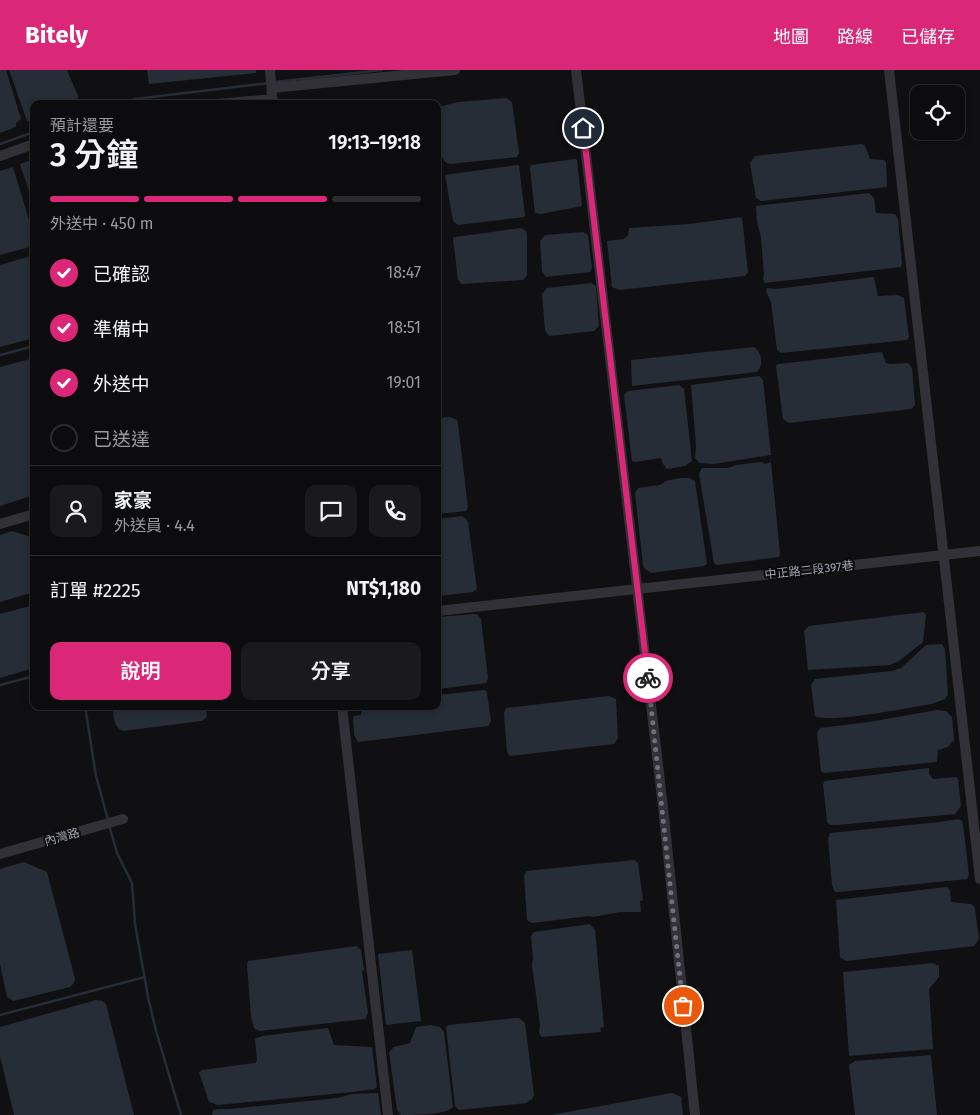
<!DOCTYPE html>
<html lang="zh-TW">
<meta charset="utf-8">
<style>
:root{--surface:#0c0c0e;--page:#1a1a1c;--text:#f1f3f6;--muted:#9a9b9e;--line:#2c2c2e;--accent:#db2777}
body{margin:0;font-family:"Fira Sans","Noto Sans TC",sans-serif;background:var(--page);color:var(--text);height:100vh;display:flex;flex-direction:column;font-size:19px;white-space:nowrap}
*{box-sizing:border-box;margin:0}
p{font-size:16px;color:var(--muted)}
.icon{flex:none;width:28px;height:28px;fill:none;stroke:currentColor;stroke-width:2;stroke-linecap:round;stroke-linejoin:round}
.map{position:relative;flex:1;overflow:hidden}
.sheet{position:absolute;left:30px;top:30px;width:411px;height:610px;display:flex;flex-direction:column;background:var(--surface);border-radius:10px;box-shadow:0 2px 8px #0003,0 0 0 1px var(--line)}
.sheet>*{flex:none}
.buttons{position:absolute;left:910px;top:15px;display:grid;gap:10px}
.buttons a{display:grid;place-items:center;width:55px;height:55px;border-radius:10px;background:var(--surface);box-shadow:0 2px 8px #0003,0 0 0 1px var(--line);font-size:25px}
.pin{position:absolute;display:grid;place-items:center;width:42px;height:42px;color:#fff;margin:-21px;border:2px solid #fff;border-radius:50%;box-shadow:0 1px 5px #0007}
.courier{position:absolute;display:grid;place-items:center;width:50px;height:50px;margin:-25px;border:4px solid #db2777;border-radius:50%;background:#fff;color:#222;box-shadow:0 1px 6px #0007}
.headline em{font-style:normal;font-weight:600}
.headline div{display:flex;flex-direction:column-reverse}
.headline{display:flex;align-items:center;justify-content:space-between;height:85px;padding:0 20px}
h1{font-size:32px;font-weight:600;line-height:38px}
.bar{display:grid;grid-template-columns:repeat(4,1fr);gap:8px 5px;align-content:center;height:60px;padding:0 20px}
.bar i{height:6px;border-radius:4px;background:var(--line)}
.bar .current{background:var(--accent)}
.bar p{grid-column:span 4}
.line{display:flex;align-items:center;gap:12px;padding:0 20px;border-top:1px solid var(--line)}
.line div{flex:1}
.round{display:grid;place-items:center;flex:none;width:52px;height:52px;border-radius:10px;background:var(--page)}
ol{padding:0 20px;list-style:none}
li{display:flex;align-items:center;gap:15px;height:55px}
li p{margin-inline-start:auto}
li .icon{padding:5px;border-radius:50%;background:var(--accent);color:#fff;stroke-width:4}
li:last-child{color:var(--muted)}
li i{width:28px;height:28px;border:2px solid var(--line);border-radius:50%}
.primary-button{display:flex;gap:10px;margin-top:auto;padding:10px 20px}
.primary-button a{flex:1;height:58px;border-radius:10px;background:var(--accent);color:#fff;font-size:20px;font-weight:600;line-height:58px;text-align:center}
.primary-button a+a{background:var(--page);color:var(--text)}
header{display:flex;align-items:center;gap:30px;box-sizing:border-box;height:70px;padding:0 25px;background:var(--accent);color:#fff}
header strong{font-size:24px}
nav{display:flex;gap:28px;margin-inline-start:auto;font-size:18px}
.map>svg:first-child{display:block}
.water{fill:#262d36}
.lines{fill:none;stroke-linecap:round;stroke-linejoin:round}
.stream{stroke:#262d36;stroke-width:2.5}
.minor{stroke:#313137;stroke-width:10}
.done{stroke:#6e707b;stroke-width:5;stroke-dasharray:0 9}
.route{stroke:#db2777;stroke-width:6}
.labels{text-anchor:middle;dominant-baseline:central;stroke-width:4;stroke-linejoin:round;paint-order:stroke}
.street-label{font-size:12px;fill:#a0a3b4;stroke:#0b0b0c}
</style>
<header>
<strong>Bitely</strong>
<nav><a>地圖</a><a>路線</a><a>已儲存</a></nav>
</header>
<div class="map">
<svg width="980" height="1045" viewBox="0 0 980 1045">
<rect width="100%" height="100%" fill="#101012"/>
<!-- water -->
<path class="water" d="M0,0H6L21,49L16,53V57L0,63Z
M9,0H67L78,26L77,32L34,34V52L27,51Z
M147,0H256V3L149,14Z
M507,28L512,32L519,83L517,87L450,94L445,92L442,87L438,40L439,37L458,32Z
M862,74L865,76L870,89L884,90L886,92L887,117L761,131L756,128L750,93L755,86Z
M34,89V136L20,94Z
M575,89L577,90L582,136L541,144L535,143L530,98L531,95Z
M517,95L519,96L525,145L524,147L458,155L453,151L445,105Z
M13,97L34,166V176L0,185V101Z
M869,123L874,128L876,143L895,144L898,149L902,193L901,197L765,213L763,209L764,205L761,167L757,152L756,136Z
M742,147L748,202L745,206L619,220L612,217L607,171L624,169L628,165L629,158L689,154Z
M521,158L526,161L527,164V205L523,210L462,214L458,210L453,168L455,167Z
M583,162L588,165L592,198L590,202L546,207L542,201L540,171L545,165Z
M34,185V268L0,277V195Z
M874,207L878,226L898,225L904,228L909,267L907,270L781,283L777,280L771,232L766,221L767,218L776,219Z
M591,213L596,216L599,256L594,261L549,266L545,260L542,224L547,218Z
M754,277C762,282 764,295 757,302L632,316L631,290Z
M882,282L886,293L890,294L908,293L912,298L915,335L911,339L789,353L783,349L776,296L778,294Z
M34,288V425L0,436V297Z
M759,306L763,310L771,385L714,394L699,393L695,388L696,376L691,315Z
M679,315L684,319L692,391L685,396L667,399L663,394L661,388L635,392L632,391L624,325L628,321Z
M450,347L457,350L458,354L468,438L466,441L438,444V348Z
M761,392L766,394L771,392L780,484L779,487L717,495L714,493L699,404L702,398H728L736,395Z
M680,408H689L695,411L707,494L704,496L651,503L645,499L643,495L635,423L638,418L660,415L666,411Z
M462,446L466,449L468,452L477,519L473,522L438,526V449Z
M12,461L34,468V522L0,532V465Z
M34,535V598L0,608V544Z
M924,542L926,545L923,572L899,591L890,595L808,600L804,561L809,556Z
M473,544H477L481,549L488,608L486,613L438,619V547Z
M942,574L945,579L948,625L945,629L932,634C911,637 830,654 815,646L811,615L815,609L892,601L901,598L926,575Z
M485,620L487,623L491,651L488,656L358,672L354,665L353,646L361,645L362,636H438V625Z
M609,626L616,629L618,668L614,674L510,686L507,682L504,643L506,638Z
M112,636H206L207,647L202,651L123,661C113,657 114,646 112,636Z
M937,640L946,641L952,647L954,670L948,677L938,680L937,692L824,703L821,701L817,663L820,658L869,652Z
M929,698V704L933,709L956,707L958,709L961,736L955,744L838,755H830L827,752L823,714L825,711Z
M958,749L962,751L963,754L969,805L967,809L839,822H835L832,815L828,769L830,763L940,752Z
M634,790L638,793L643,830L640,831L641,841L640,842H620L593,847L589,846L532,853L527,850L524,806L526,801Z
M24,792L47,802L75,909L74,913L70,917L13,931L7,927L0,894V799Z
M947,817L950,820L951,832L971,834L974,836L975,839L979,869L974,876L846,891L840,887L836,830Z
M590,854L595,860L604,957L600,958L601,962L542,967L539,963L540,955L532,895L533,888L531,866L534,862Z
M356,876L361,880L364,900L362,901L368,943L365,949L259,961L254,958L251,947L247,895L248,891Z
M412,880L421,951L386,955L378,884Z
M933,893L939,896V907L929,919L933,979L849,986L843,902Z
M96,930L102,931L106,934L134,1045H14L0,986V957Z
M515,948H519L525,953L534,1025L532,1029L526,1033L459,1040L455,1036L446,957L449,955Z
M431,955L440,957L444,962L453,1037C446,1045 413,1045 401,1045L397,1040L389,982L394,977L410,973L416,957Z
M328,958L334,975L372,977L377,1017L374,1019L353,1022L218,1035L209,1032L199,1002L202,1000L255,993L257,991L255,969L262,966Z
M931,985L937,1045H855L849,995L855,991Z
M378,1023L381,1045H212L213,1040L217,1039H230L337,1028L352,1024Z
M672,1023L681,1027L683,1045H551Z"/>
<g class="lines">
<!-- stream -->
<path class="stream" d="M275,12L382,0
M120,34L135,29L269,13
M0,74L34,62
M0,285L34,276
M0,615L34,606
M85,636L96,706L108,750
M109,755L117,783L132,813L135,854L148,927L156,961L181,1045
M0,945L145,907"/>
<!-- minor -->
<path class="minor" d="M270,0L272,25
M576,0L663,737L695,1045
M889,0L980,809
M272,18L455,0
M218,34L273,29
M0,86L34,74
M0,454L34,444
M438,541L980,481
M342,636L388,1045
M0,784L123,749"/>
</g>
<g class="lines">
<!-- done -->
<path class="done" d="M648,608L683,936"/>
<!-- route -->
<path class="route" d="M583,58L648,608"/>
</g>
<g class="labels">
<!-- street labels -->
<g class="street-label">
<text transform="translate(809 500) rotate(-6)">中正路二段397巷</text>
<text transform="translate(62 767) rotate(-16)">內灣路</text>
</g>
</g>
</svg>
<div class="buttons">
<a><svg class="icon" aria-label="locate" viewBox="0 0 24 24"><circle cx="12" cy="12" r="6"/><path d="M12 2v4M12 18v4M2 12h4M18 12h4"/></svg></a>
</div>
<div class="pin" style="left:683px;top:936px;background:#ea580c"><svg class="icon" aria-label="bag" viewBox="0 0 24 24"><path d="M5 8h14l-1 12H6zM9 8a3 3 0 0 1 6 0"/></svg></div>
<div class="pin" style="left:583px;top:58px;background:#1f2937"><svg class="icon" aria-label="home" viewBox="0 0 24 24"><path d="M3 11l9-7 9 7M6 9v11h12V9"/></svg></div>
<div class="courier" style="left:648px;top:608px"><svg class="icon" aria-label="bike" viewBox="0 0 24 24"><circle cx="6" cy="16" r="4"/><circle cx="18" cy="16" r="4"/><path d="M6 16l4-8h5l3 8M10 8l3 8H6M13 5h3"/></svg></div>
<section class="sheet">
<div class="headline"><div><h1>3 分鐘</h1><p>預計還要</p></div><em>19:13–19:18</em></div>
<div class="bar"><i class="current"></i><i class="current"></i><i class="current"></i><i></i><p>外送中 · 450 m</p></div>
<ol>
<li><svg class="icon" aria-label="check" viewBox="0 0 24 24"><path d="M5 12l5 5 9-10"/></svg>已確認<p>18:47</p></li>
<li><svg class="icon" aria-label="check" viewBox="0 0 24 24"><path d="M5 12l5 5 9-10"/></svg>準備中<p>18:51</p></li>
<li><svg class="icon" aria-label="check" viewBox="0 0 24 24"><path d="M5 12l5 5 9-10"/></svg>外送中<p>19:01</p></li>
<li><i></i>已送達</li>
</ol>
<div class="line" style="height:90px"><a class="round"><svg class="icon" aria-label="person" viewBox="0 0 24 24"><circle cx="12" cy="8" r="4"/><path d="M4 21q1-7 8-7t8 7"/></svg></a><div><b>家豪</b><p>外送員 · 4.4</p></div><a class="round"><svg class="icon" aria-label="chat" viewBox="0 0 24 24"><path d="M4 5h16v11H9l-5 4z"/></svg></a><a class="round"><svg class="icon" aria-label="phone" viewBox="0 0 24 24"><path d="M5 4h4l2 5-3 2q2 4 5 5l2-3 5 2v4C11 20 4 13 5 4z"/></svg></a></div>
<div class="line" style="height:65px"><div>訂單 #2225</div><b>NT$1,180</b></div>
<div class="primary-button"><a>說明</a><a>分享</a></div>
</section>
</div>
